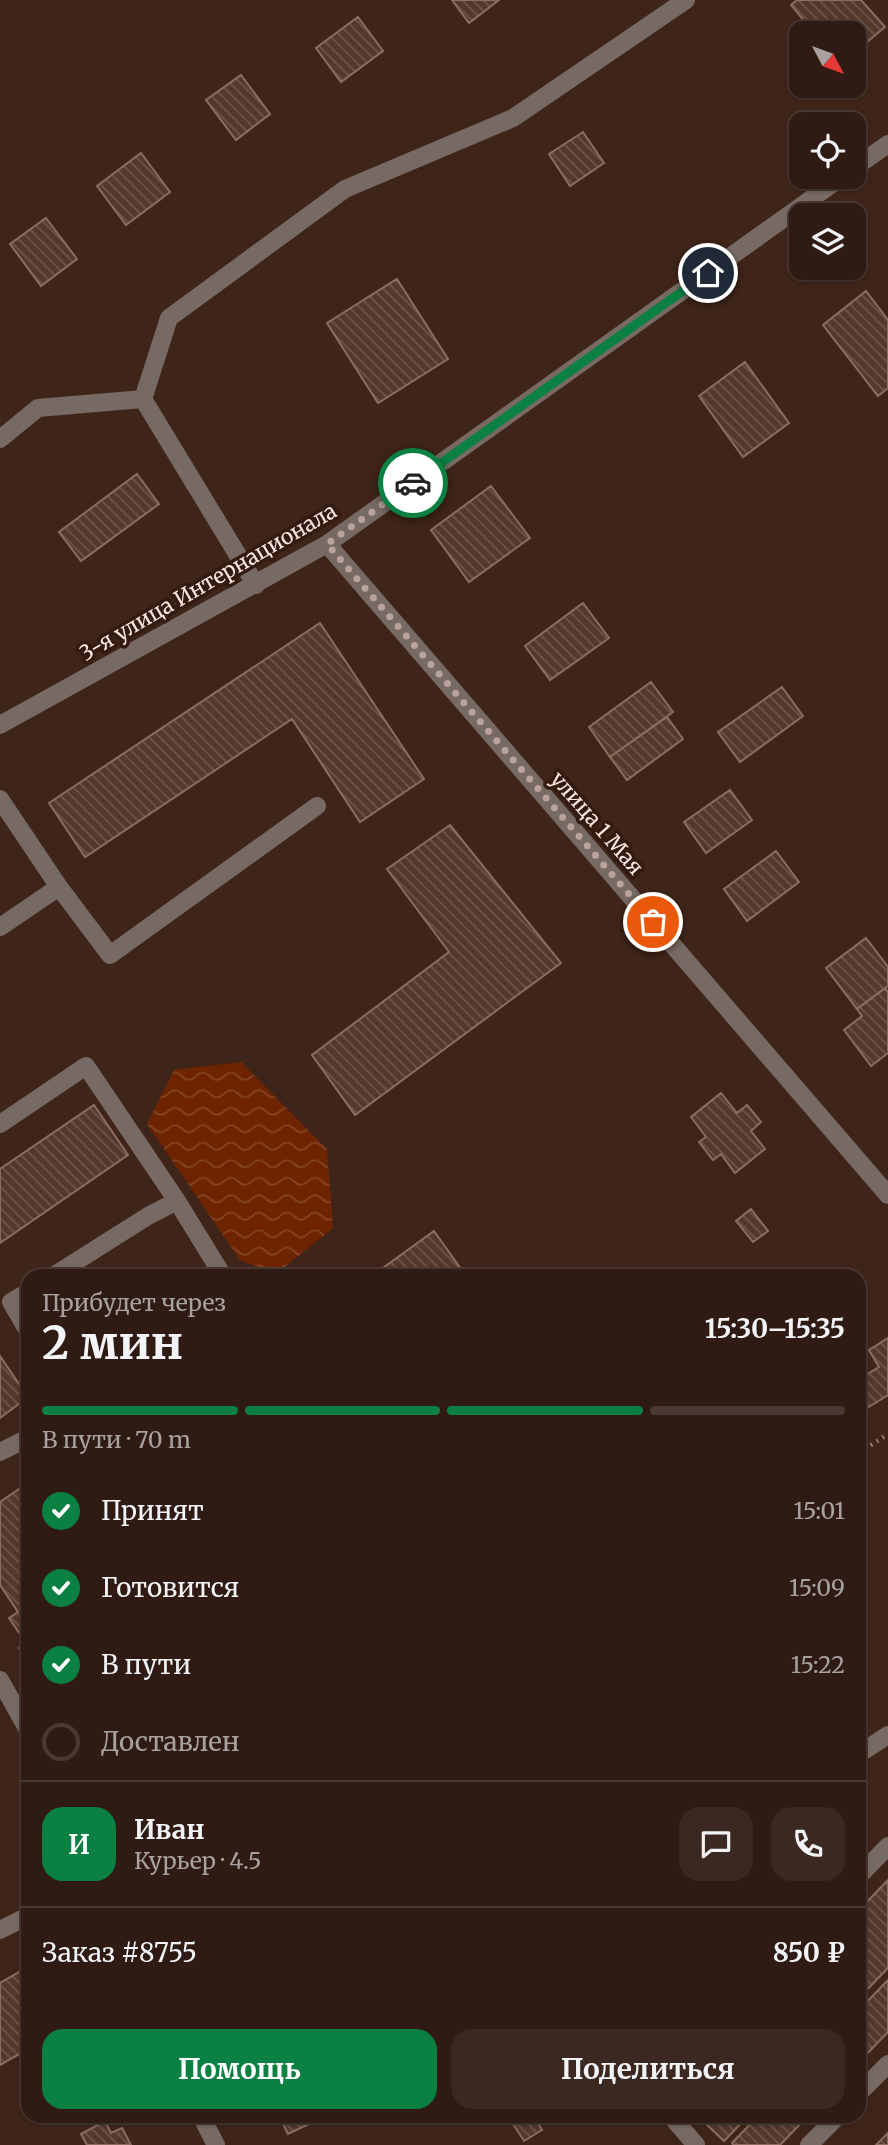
<!DOCTYPE html>
<html lang="ru">
<meta charset="utf-8">
<style>
:root{--surface:#2f1b13;--page:#3b2821;--text:#f1f3f6;--muted:#a7a1a0;--line:#4a3933;--accent:#0b8043}
body{margin:0;font-family:Merriweather,serif;background:var(--page);color:var(--text);height:100vh;display:flex;flex-direction:column;font-size:26px;white-space:nowrap}
*{box-sizing:border-box;margin:0}
p{font-size:23px;color:var(--muted)}
.icon{flex:none;width:38px;height:38px;fill:none;stroke:currentColor;stroke-width:2;stroke-linecap:round;stroke-linejoin:round}
.map{position:relative;flex:1;overflow:hidden}
.sheet{position:absolute;left:21px;top:1269px;width:845px;height:854px;display:flex;flex-direction:column;background:var(--surface);border-radius:21px;box-shadow:0 2px 5px #0004,0 0 0 2px var(--line)}
.sheet>*{flex:none}
.needle{width:46px;rotate:131deg}
.buttons{position:absolute;left:789px;top:21px;display:grid;gap:14px}
.buttons a{display:grid;place-items:center;width:77px;height:77px;border-radius:14px;background:var(--surface);box-shadow:0 2px 5px #0004,0 0 0 2px var(--line);font-size:35px}
.pin{position:absolute;display:grid;place-items:center;width:60px;height:60px;color:#fff;margin:-30px;border:4px solid #fff;border-radius:50%;box-shadow:0 2px 7px #0007}
.courier{position:absolute;display:grid;place-items:center;width:70px;height:70px;margin:-35px;border:5px solid #0b8043;border-radius:50%;background:#fff;color:#222;box-shadow:0 2px 9px #0007}
.head em{font-style:normal;font-weight:700}
.head div{display:flex;flex-direction:column-reverse}
.head{display:flex;align-items:center;justify-content:space-between;height:119px;padding:0 21px}
h1{font-size:46px;font-weight:700;line-height:52px}
.bar{display:grid;grid-template-columns:repeat(4,1fr);gap:10px 7px;align-content:center;height:84px;padding:0 21px}
.bar i{height:9px;border-radius:5px;background:var(--line)}
.bar .current{background:var(--accent)}
.bar p{grid-column:span 4}
.line{display:flex;align-items:center;gap:18px;padding:0 21px;border-top:2px solid var(--line)}
.line div{flex:1}
.round{display:grid;place-items:center;flex:none;width:74px;height:74px;border-radius:21px;background:var(--page)}
ol{padding:0 21px;list-style:none}
li{display:flex;align-items:center;gap:21px;height:77px}
li p{margin-inline-start:auto}
li .icon{padding:7px;border-radius:50%;background:var(--accent);color:#fff;stroke-width:4}
li:last-child{color:var(--muted)}
li i{width:38px;height:38px;border:4px solid var(--line);border-radius:50%}
.button{display:flex;gap:14px;margin-top:auto;padding:14px 21px}
.button a{flex:1;height:80px;border-radius:21px;background:var(--accent);color:#fff;font-size:28px;font-weight:700;line-height:80px;text-align:center}
.button a+a{background:var(--page);color:var(--text)}
.map>svg:first-child{display:block}
.water{fill:url(#water-waves)}
.building{fill:url(#building-back-hatch);stroke:#8c6c5f;stroke-width:2}
.lines{fill:none;stroke-linecap:round;stroke-linejoin:round}
.path{stroke:#8f786f;stroke-width:4.5;stroke-dasharray:2 5;stroke-linecap:butt}
.minor{stroke:#776963;stroke-width:18}
.done{stroke:#b9a39a;stroke-width:7;stroke-dasharray:0 12.6}
.route{stroke:#0b8043;stroke-width:9}
.labels{text-anchor:middle;dominant-baseline:central;stroke-width:7;stroke-linejoin:round;paint-order:stroke}
.street-label{font-size:21px;fill:#fae7e0;stroke:#341a10}
</style>
<div class="map">
<svg width="888" height="2145" viewBox="0 0 888 2145">
<defs>
<pattern id="water-waves" width="16" height="10" patternUnits="userSpaceOnUse" patternTransform="scale(1.75)"><rect width="16" height="10" fill="#6e2400"/><path d="M0 5q4-4 8 0t8 0" fill="none" stroke="#844425"/></pattern>
<pattern id="building-back-hatch" width="6" height="6" patternUnits="userSpaceOnUse" patternTransform="scale(1.75)"><rect width="6" height="6" fill="#54382c"/><path d="M-1 5l2 2M0 0l6 6M5-1l2 2" fill="none" stroke="#6e554a"/></pattern>
</defs>
<rect width="100%" height="100%" fill="#3f2419"/>
<!-- water -->
<path class="water" d="M241,1062L327,1149L333,1228L276,1274L240,1260L147,1124L174,1070Z"/>
<!-- building -->
<path class="building" d="M452,0H499L469,23Z
M797,0H861L885,27L854,53V33H814L791,5Z
M358,17L383,51L341,82L316,48Z
M241,75L270,114L236,140L206,100Z
M583,132L604,163L570,186L549,154Z
M141,153L170,192L126,225L97,186Z
M46,218L77,259L41,286L10,244Z
M397,279L448,359L378,403L327,323Z
M866,291L888,320V388L878,396L823,325Z
M745,362L789,423L743,457L699,396Z
M137,474L159,504L81,561L59,532Z
M491,486L530,538L469,582L431,530Z
M583,603L609,638L550,680L525,646Z
M320,623L424,779L360,822L292,719L85,857L49,803Z
M651,682L673,712L610,757L589,727Z
M782,687L803,716L740,762L718,732Z
M667,717L683,739L627,780L610,757Z
M730,790L752,820L706,853L684,822Z
M450,825L561,963L355,1115L312,1055L449,952L387,869Z
M776,851L799,882L747,921L724,889Z
M866,938L888,967V986L857,1009L826,968Z
M885,988L888,992V1053L871,1066L844,1030L862,1016L857,1009Z
M721,1093L737,1113L747,1105L761,1122L751,1131L765,1149L735,1173L721,1154L713,1160L699,1142L706,1137L691,1117Z
M94,1105L128,1155L0,1243V1169Z
M751,1209L768,1231L753,1242L736,1221Z
M434,1231L466,1276H378L376,1273Z
M888,1338V1395L859,1413V1379L879,1367L869,1350Z
M0,1356L28,1397L0,1418Z
M28,1483V1662L19,1648L26,1643L9,1618L18,1612L0,1585V1502Z
M888,1880V1968L859,1998V1910Z
M28,1967V2049L0,2065V1983Z
M888,1980V2032L859,2062V2010Z
M279,2116H326L288,2134Z
M508,2116H534L542,2130L524,2141Z
M715,2116H748L724,2141L707,2125Z
M758,2116H808L780,2145H733L732,2143Z
M105,2121L111,2133L122,2128L131,2145H87L81,2134Z
M888,2133V2145H876Z"/>
<g class="lines">
<!-- path -->
<path class="path" d="M859,1453L888,1434"/>
<!-- minor -->
<path class="minor" d="M854,168L888,144
M0,439L38,408L143,399
M327,544L888,1195
M256,585L143,399L169,318L345,189L513,118L686,0
M0,725L327,544L842,177
M0,799L59,887L0,927
M59,887L110,955L317,806
M0,1124L86,1066L177,1201L148,1216L53,1276
M177,1201L223,1276
M28,1292L11,1302L28,1331
M0,1452L28,1438
M0,1680L28,1730
M859,1754L888,1735
M859,1876L888,1846
M0,1930L28,1916
M859,2093L888,2064
M201,2116L216,2145
M671,2116L696,2145
M809,2145L838,2116"/>
</g>
<g class="lines">
<!-- done -->
<path class="done" d="M413,483L327,544L653,922"/>
<!-- route -->
<path class="route" d="M413,483L708,273"/>
</g>
<g class="labels">
<!-- street labels -->
<g class="street-label">
<text transform="translate(208 582) rotate(-30)">3-я улица Интернационала</text>
<text transform="translate(597 823) rotate(49)">улица 1 Мая</text>
</g>
</g>
</svg>
<div class="buttons">
<a><svg class="needle" viewBox="-14 -14 28 28"><path d="M0-13l5 13h-10z" fill="#e53935"/><path d="M0 13l5-13h-10z" fill="#a7a1a0"/></svg></a>
<a><svg class="icon" aria-label="locate" viewBox="0 0 24 24"><circle cx="12" cy="12" r="6"/><path d="M12 2v4M12 18v4M2 12h4M18 12h4"/></svg></a>
<a><svg class="icon" aria-label="layers" viewBox="0 0 24 24"><path d="M12 4l9 5-9 5-9-5zM3 14l9 5 9-5"/></svg></a>
</div>
<div class="pin" style="left:653px;top:922px;background:#ea580c"><svg class="icon" aria-label="bag" viewBox="0 0 24 24"><path d="M5 8h14l-1 12H6zM9 8a3 3 0 0 1 6 0"/></svg></div>
<div class="pin" style="left:708px;top:273px;background:#1f2937"><svg class="icon" aria-label="home" viewBox="0 0 24 24"><path d="M3 11l9-7 9 7M6 9v11h12V9"/></svg></div>
<div class="courier" style="left:413px;top:483px"><svg class="icon" aria-label="car" viewBox="0 0 24 24"><path d="M5 17H2v-5l4-1 3-4h7l3 4 3 1v5h-3M9 17h6M6 11h13"/><circle cx="7" cy="17" r="2"/><circle cx="17" cy="17" r="2"/></svg></div>
<section class="sheet">
<div class="head"><div><h1>2 мин</h1><p>Прибудет через</p></div><em>15:30–15:35</em></div>
<div class="bar"><i class="current"></i><i class="current"></i><i class="current"></i><i></i><p>В пути · 70 m</p></div>
<ol>
<li><svg class="icon" aria-label="check" viewBox="0 0 24 24"><path d="M5 12l5 5 9-10"/></svg>Принят<p>15:01</p></li>
<li><svg class="icon" aria-label="check" viewBox="0 0 24 24"><path d="M5 12l5 5 9-10"/></svg>Готовится<p>15:09</p></li>
<li><svg class="icon" aria-label="check" viewBox="0 0 24 24"><path d="M5 12l5 5 9-10"/></svg>В пути<p>15:22</p></li>
<li><i></i>Доставлен</li>
</ol>
<div class="line" style="height:126px"><b class="round" style="background:var(--accent);color:#fff">И</b><div><b>Иван</b><p>Курьер · 4.5</p></div><a class="round"><svg class="icon" aria-label="chat" viewBox="0 0 24 24"><path d="M4 5h16v11H9l-5 4z"/></svg></a><a class="round"><svg class="icon" aria-label="phone" viewBox="0 0 24 24"><path d="M5 4h4l2 5-3 2q2 4 5 5l2-3 5 2v4C11 20 4 13 5 4z"/></svg></a></div>
<div class="line" style="height:91px"><div>Заказ #8755</div><b>850 ₽</b></div>
<div class="button"><a>Помощь</a><a>Поделиться</a></div>
</section>
</div>
